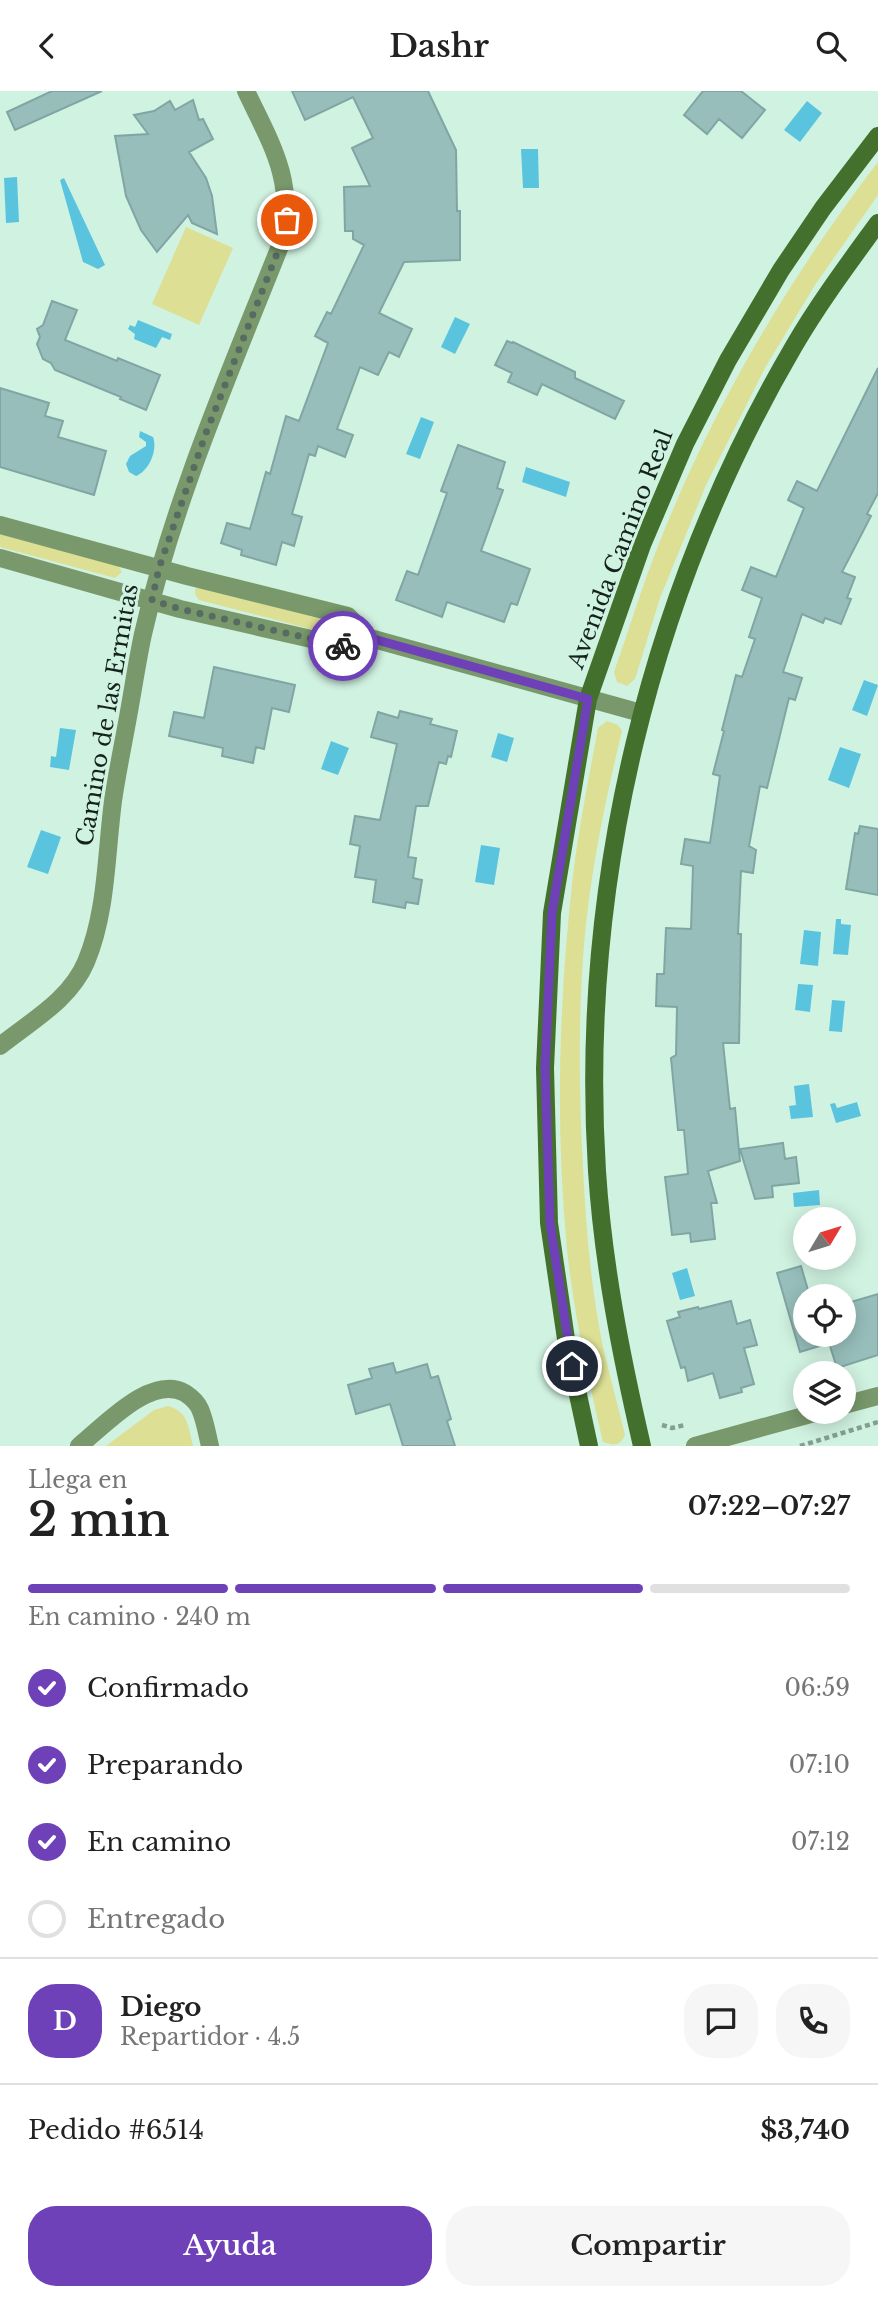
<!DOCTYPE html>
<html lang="es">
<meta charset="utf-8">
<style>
:root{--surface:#fff;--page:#f6f6f6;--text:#222;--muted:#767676;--line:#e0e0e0;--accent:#6e41b9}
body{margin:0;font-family:"Libre Baskerville",serif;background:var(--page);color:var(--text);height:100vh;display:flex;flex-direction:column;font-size:26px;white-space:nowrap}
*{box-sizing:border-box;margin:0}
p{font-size:23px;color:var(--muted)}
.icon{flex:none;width:38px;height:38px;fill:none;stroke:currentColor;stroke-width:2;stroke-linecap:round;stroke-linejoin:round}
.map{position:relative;height:1355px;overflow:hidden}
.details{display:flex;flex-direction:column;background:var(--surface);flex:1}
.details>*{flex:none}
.needle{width:46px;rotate:52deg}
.tools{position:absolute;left:793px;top:1116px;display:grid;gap:14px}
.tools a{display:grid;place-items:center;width:63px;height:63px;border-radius:50%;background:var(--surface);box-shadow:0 4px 18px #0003;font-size:35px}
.pin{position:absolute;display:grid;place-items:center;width:60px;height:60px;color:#fff;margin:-30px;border:4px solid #fff;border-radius:50%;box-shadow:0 2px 7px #0007}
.courier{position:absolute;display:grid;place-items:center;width:70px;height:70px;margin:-35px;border:5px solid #6e41b9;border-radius:50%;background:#fff;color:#222;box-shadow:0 2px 9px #0007}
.summary em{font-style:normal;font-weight:600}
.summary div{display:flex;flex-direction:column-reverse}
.summary{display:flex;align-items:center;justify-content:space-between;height:119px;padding:0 28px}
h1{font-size:46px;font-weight:600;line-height:52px}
.bar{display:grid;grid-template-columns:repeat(4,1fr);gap:10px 7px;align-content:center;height:84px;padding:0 28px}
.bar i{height:9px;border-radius:5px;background:var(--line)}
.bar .on{background:var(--accent)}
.bar p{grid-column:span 4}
.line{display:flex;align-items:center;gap:18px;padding:0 28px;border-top:2px solid var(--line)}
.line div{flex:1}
.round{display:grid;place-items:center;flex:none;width:74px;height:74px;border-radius:28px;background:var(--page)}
ol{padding:0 28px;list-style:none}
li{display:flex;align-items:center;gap:21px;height:77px}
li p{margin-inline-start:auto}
li .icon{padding:7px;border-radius:50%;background:var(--accent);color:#fff;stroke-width:4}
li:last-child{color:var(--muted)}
li i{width:38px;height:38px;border:4px solid var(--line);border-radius:50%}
.action{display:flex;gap:14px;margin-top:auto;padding:14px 28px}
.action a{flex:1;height:80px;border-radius:28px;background:var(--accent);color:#fff;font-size:28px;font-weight:600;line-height:80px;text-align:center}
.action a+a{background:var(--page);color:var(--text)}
header{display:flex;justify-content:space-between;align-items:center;height:91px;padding:0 28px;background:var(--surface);font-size:32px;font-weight:600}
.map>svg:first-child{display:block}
.green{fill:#dcdf94}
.water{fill:#5ac4de}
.building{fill:#97bebb;stroke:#80a6a3;stroke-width:2}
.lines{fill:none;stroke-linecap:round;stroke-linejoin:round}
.path{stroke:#849e91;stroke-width:4.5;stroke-dasharray:5 3.5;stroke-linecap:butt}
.street{stroke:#79986c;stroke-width:18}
.secondary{stroke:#43712d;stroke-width:18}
.done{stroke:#566b61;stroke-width:7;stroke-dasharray:0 12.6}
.route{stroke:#6e41b9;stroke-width:9}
.labels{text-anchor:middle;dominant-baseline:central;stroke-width:6;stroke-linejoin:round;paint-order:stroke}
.street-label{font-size:23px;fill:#15221c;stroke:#d0f2e1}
</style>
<header><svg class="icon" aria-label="back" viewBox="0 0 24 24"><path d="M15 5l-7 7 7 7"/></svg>Dashr<svg class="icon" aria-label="search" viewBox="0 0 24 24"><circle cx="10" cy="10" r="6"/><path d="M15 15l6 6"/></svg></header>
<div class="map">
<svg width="878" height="1355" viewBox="0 0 878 1355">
<rect width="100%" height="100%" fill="#d0f2e1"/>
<!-- green -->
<path class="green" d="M878,71V104L815,194L766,275L706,394L660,507L635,588L627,595L617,591L614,581C630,536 644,489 662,445C716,311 790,186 878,71Z
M186,136L233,157L199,234L152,213Z
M0,443L118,474L122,481L115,487L0,456Z
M201,495L344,533L347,538V543L341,546L199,509L195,503V498Z
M607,630L618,634L622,640C605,710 590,783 584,854C578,929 579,1003 583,1077C586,1137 591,1198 603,1256C610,1286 618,1315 625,1344C620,1355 614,1355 603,1351C588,1287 574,1224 567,1158C555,1034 559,908 573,784C579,735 589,686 598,637Z
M168,1315C189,1321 188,1336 193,1355H106L154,1319Z"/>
<!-- water -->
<path class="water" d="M807,10L822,22L800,51L784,39Z
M521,58H538L539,97H523Z
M17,86L19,131L6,132L4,87Z
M64,87L105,174L98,178L83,171L60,89Z
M455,226L470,233L455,263L441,256Z
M138,229L172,243L170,249L162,246L156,257L134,248L135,243L128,238L130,234L135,236Z
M421,326L434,331L420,368L406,363Z
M140,340L153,346C158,359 149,380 136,385L129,381L126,373L130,365L146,355V351L139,346Z
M526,376L570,391L566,406L522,391Z
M864,589L878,594L867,625L852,619Z
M60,637L76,639L69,679L50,676L51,665L56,666Z
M498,642L514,647L507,671L491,666Z
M331,650L349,657L338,684L321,678Z
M840,656L861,663L849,697L828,689Z
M41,739L61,746L48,783L27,776Z
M481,754L500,757L494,794L475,791Z
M836,828H841V833L851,834L848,864L833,863Z
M804,839L821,841L818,875L800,873Z
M798,893L813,894L810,921L795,919Z
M832,909L845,910L842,941L829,940Z
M809,993L813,1026L791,1028L789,1015L796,1014L794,995Z
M857,1011L861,1025L836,1032L830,1013L835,1012L837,1017Z
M819,1099L820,1114L794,1116L793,1102Z
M687,1177L695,1205L680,1209L672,1182Z"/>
<!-- building -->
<path class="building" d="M52,0H102L15,39L7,21Z
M292,0H428L456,59L457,120H460V169L404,171L379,222L412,238L399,266L389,261L378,284L360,276L337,338L353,344L345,366L318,355L315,365L309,363L292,423L302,426L294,455L282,451L276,474L241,464L242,459L221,452L227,432L250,438L266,381L270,383L286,325L299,330L328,252L315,245L327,221L331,223L364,154L353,148V140H345L344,96L370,95L352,57L373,47L353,6L305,29Z
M703,0H741L765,19L742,47L719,28L707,43L684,24Z
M193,9L199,29L203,28L213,48L189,61L206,87L212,105L217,143L192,132L188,124L157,161L141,139L126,105L115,45L148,43L134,24L154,20L170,10L175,19Z
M52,210L77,219L65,249L117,270L118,267L160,284L146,319L120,308L121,306L55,279L51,272L43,268L37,253L40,246L37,238L43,234Z
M507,250L512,252L513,251L575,281V287L624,310L615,328L542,293L537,304L508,291L512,282L495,274Z
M878,277V402L867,423L871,425L842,481L855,486L847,507L851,508L841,533L825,527L823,532L802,523L783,581L802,587L795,609L789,607L767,697L760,695L749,755L756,759L753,782L741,780L738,843H741L739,952H723L730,1018L735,1017L740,1070L708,1080L717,1112H711L715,1148L691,1151L690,1142L672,1144L665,1086L688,1083L684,1039H678L671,967L676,964L677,916L656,915L657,883H664L666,837L691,838L693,775L681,773L685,748L710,752L720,685L713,683L724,640L722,639L736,584L742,586L755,548L749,546L762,507L742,499L751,476L776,486L804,417L788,409L797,390L817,400Z
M0,297L49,312L45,325L63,330L58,346L106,360L94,404L0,376Z
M458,354L505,371L497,397L503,399L481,460L530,478L517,514L511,512L504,531L447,511L442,526L396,509L407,480L418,484L447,402L441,400Z
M214,576L295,594L289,621L272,617L264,658L256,656L253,672L222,665L223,657L169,645L174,621L204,627Z
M400,620L432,628L430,633L457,640L451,666L448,665L446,673L439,671L428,715H416L408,766L416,767L413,787L422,789L418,813L406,811L405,817L373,811L376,789L355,786L360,755L350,753L355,725L380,729L397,653L371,646L378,621L398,627Z
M860,735L878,738V804L846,798L855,742L858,743Z
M783,1052L785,1068L796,1066L799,1092L772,1095L773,1106L755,1108L740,1058Z
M801,1175L810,1206H805V1244H844V1213L878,1203V1264L837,1277L829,1252L800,1261L777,1182Z
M731,1210L737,1233L750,1229L757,1254L744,1257L754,1293L741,1297L742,1301L720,1307L713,1282L688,1290L685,1276L681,1277L667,1230L680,1226L678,1221L698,1216L699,1218Z
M393,1272L396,1282L427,1273L431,1287L438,1285L451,1328L447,1330L455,1355H403L390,1313L356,1323L348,1294L372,1287L369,1278Z"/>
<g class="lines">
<!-- path -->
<path class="path" d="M662,1334L672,1337L685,1334
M800,1355L878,1331"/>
<!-- street -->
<path class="street" d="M0,434L187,485L348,525L370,547L641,622
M0,467L180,518L342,555L370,547
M0,955C31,930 70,909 86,871C107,821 106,763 113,710C117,682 123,654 128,626C133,599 137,571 143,543C174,408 231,279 282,150C295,89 271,53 246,0
M844,1314L878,1305
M79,1355C105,1334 151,1283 185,1302C191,1306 197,1311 200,1318C205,1329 207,1343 210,1355
M695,1355L818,1321"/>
<!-- secondary -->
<path class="secondary" d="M589,1355L566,1248L549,1132L545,977L552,822L588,608L642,454L685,353L728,269L781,179L823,117L878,45
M642,1355C621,1264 603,1173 597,1080C579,794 649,503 794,255C819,212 849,172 878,132"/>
</g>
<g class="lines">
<!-- done -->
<path class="done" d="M287,129L282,150L206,342L159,477L152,509L180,518L343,555"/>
<!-- route -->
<path class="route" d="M343,555L370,547L588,608L552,822L545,978L550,1132L572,1275"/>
</g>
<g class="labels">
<!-- street labels -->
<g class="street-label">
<text transform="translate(620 458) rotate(-69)">Avenida Camino Real</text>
<text transform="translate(107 624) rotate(-80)">Camino de las Ermitas</text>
</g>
</g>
</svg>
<div class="tools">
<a><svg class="needle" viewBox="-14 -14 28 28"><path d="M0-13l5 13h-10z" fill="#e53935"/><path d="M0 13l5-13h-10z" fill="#767676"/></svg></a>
<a><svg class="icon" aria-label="locate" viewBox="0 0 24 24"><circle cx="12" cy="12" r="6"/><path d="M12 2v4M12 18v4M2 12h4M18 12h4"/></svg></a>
<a><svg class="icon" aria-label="layers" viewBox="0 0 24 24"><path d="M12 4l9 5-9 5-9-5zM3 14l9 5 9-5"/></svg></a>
</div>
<div class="pin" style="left:287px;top:129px;background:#ea580c"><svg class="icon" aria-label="bag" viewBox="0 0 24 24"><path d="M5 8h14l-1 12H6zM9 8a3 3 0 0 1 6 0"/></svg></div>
<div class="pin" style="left:572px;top:1275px;background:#1f2937"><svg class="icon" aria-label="home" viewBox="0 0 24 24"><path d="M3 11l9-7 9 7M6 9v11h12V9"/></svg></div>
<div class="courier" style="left:343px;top:555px"><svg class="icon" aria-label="bike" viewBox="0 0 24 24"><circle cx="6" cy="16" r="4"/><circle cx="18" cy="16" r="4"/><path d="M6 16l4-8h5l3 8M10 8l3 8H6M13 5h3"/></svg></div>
</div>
<section class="details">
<div class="summary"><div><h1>2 min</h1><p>Llega en</p></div><em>07:22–07:27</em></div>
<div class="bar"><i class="on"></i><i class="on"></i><i class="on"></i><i></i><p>En camino · 240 m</p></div>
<ol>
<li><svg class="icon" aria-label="check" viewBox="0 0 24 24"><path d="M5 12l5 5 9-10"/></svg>Confirmado<p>06:59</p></li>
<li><svg class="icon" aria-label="check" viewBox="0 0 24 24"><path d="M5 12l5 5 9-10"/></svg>Preparando<p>07:10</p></li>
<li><svg class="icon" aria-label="check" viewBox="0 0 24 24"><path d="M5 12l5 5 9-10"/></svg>En camino<p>07:12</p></li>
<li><i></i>Entregado</li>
</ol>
<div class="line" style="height:126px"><b class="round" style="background:var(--accent);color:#fff">D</b><div><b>Diego</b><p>Repartidor · 4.5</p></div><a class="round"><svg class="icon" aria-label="chat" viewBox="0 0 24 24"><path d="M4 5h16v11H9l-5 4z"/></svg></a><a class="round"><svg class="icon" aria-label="phone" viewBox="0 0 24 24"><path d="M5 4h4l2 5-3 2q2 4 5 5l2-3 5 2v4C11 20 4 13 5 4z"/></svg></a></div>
<div class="line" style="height:91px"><div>Pedido #6514</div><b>$3,740</b></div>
<div class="action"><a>Ayuda</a><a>Compartir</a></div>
</section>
